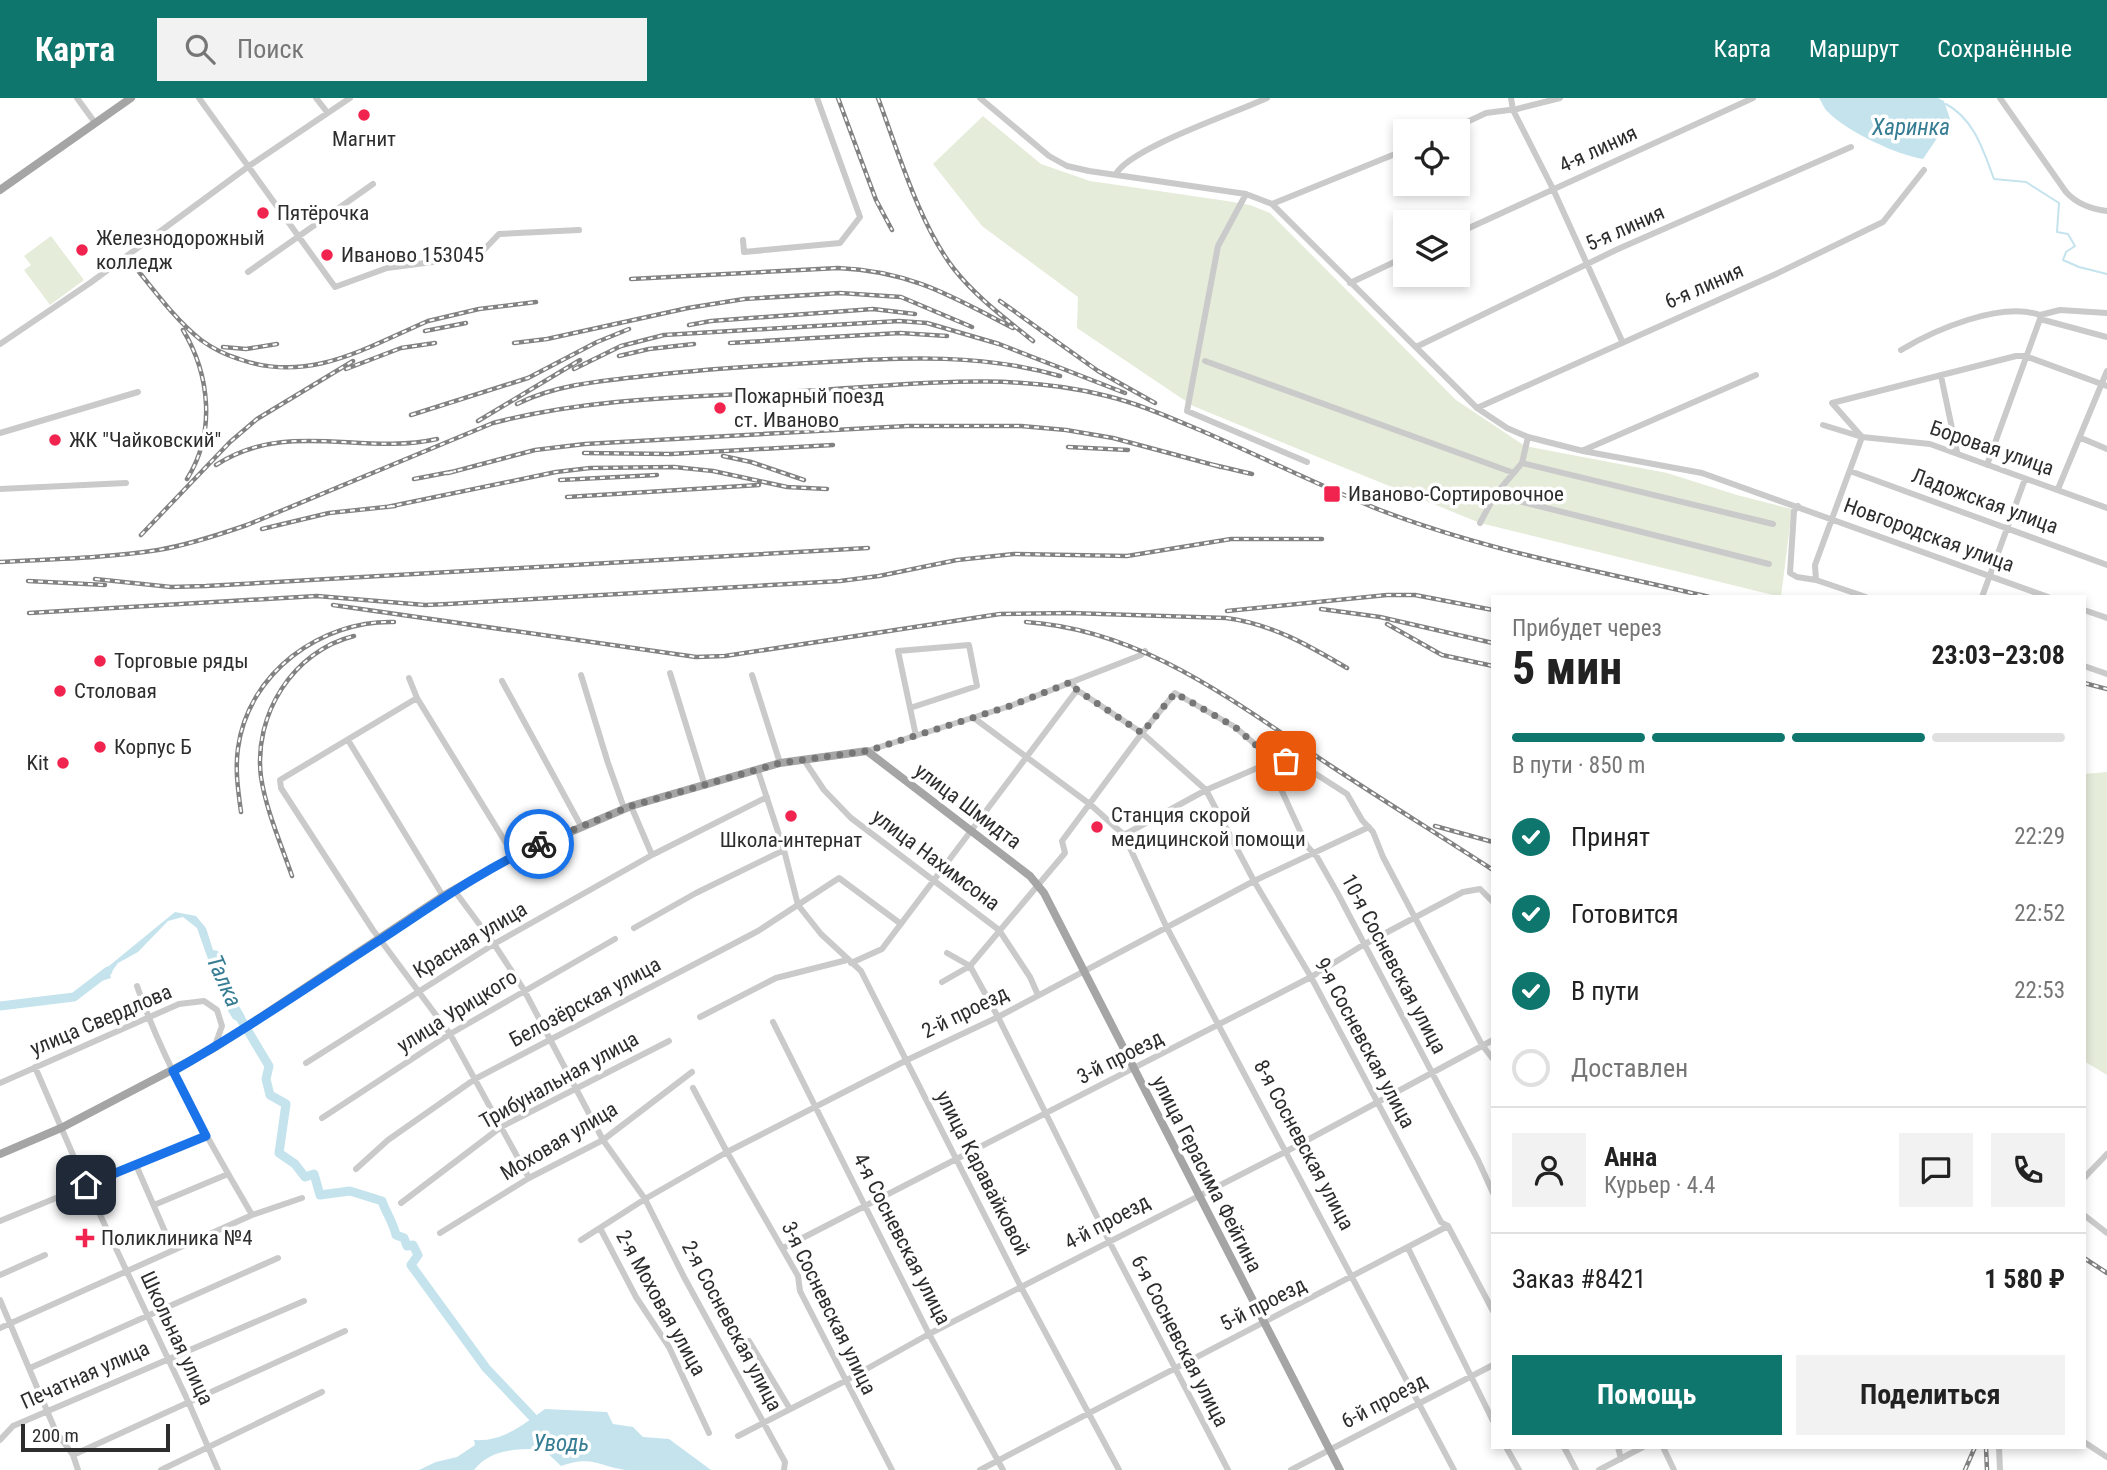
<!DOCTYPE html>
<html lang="ru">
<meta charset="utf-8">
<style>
:root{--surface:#fff;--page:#f2f2f2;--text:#222;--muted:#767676;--line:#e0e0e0;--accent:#0f766e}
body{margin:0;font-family:"Roboto Condensed",sans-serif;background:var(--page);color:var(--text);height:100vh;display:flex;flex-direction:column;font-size:26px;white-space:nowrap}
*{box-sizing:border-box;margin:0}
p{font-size:23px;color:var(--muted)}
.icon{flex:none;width:38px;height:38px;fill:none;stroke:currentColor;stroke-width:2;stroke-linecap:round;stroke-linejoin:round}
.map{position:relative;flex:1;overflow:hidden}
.panel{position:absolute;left:1491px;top:497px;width:595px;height:854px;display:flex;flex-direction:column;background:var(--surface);border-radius:0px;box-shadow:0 4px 10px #0003}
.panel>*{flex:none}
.buttons{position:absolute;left:1393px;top:21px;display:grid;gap:14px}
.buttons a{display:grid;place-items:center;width:77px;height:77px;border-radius:0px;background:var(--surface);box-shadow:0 4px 10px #0003;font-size:35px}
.scale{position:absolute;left:21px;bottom:18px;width:149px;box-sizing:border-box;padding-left:7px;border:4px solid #2d2d2d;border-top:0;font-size:19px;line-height:24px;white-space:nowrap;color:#2d2d2d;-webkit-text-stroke:5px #fff;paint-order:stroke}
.pin{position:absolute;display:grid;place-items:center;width:60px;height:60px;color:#fff;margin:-30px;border-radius:14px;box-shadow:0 4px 10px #0006}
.courier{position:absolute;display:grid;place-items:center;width:70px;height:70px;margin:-35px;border:5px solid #1a73e8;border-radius:50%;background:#fff;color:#222;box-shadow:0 2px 9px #0007}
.head em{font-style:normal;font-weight:700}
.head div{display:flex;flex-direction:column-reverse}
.head{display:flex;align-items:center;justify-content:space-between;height:119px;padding:0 21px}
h1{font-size:46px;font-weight:700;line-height:52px}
.bar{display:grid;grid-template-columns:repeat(4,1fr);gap:10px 7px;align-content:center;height:84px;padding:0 21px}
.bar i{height:9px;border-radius:5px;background:var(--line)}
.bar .selected{background:var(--accent)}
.bar p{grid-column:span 4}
.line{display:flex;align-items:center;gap:18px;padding:0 21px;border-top:2px solid var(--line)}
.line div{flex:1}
.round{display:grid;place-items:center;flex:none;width:74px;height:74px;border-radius:0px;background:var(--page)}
ol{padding:0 21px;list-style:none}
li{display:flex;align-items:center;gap:21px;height:77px}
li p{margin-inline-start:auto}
li .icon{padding:7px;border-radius:50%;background:var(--accent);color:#fff;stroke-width:4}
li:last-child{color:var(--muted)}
li i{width:38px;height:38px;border:4px solid var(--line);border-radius:50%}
.action{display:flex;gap:14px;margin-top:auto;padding:14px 21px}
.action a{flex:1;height:80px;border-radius:0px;background:var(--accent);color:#fff;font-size:28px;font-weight:700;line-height:80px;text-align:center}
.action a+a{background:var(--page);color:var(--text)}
header{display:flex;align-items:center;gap:42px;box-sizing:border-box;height:98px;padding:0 35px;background:var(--accent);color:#fff}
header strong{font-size:33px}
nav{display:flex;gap:38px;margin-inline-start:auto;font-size:24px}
.search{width:490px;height:63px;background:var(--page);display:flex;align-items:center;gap:18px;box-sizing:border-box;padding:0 24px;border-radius:0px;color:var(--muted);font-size:26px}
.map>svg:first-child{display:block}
.green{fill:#e6ecda}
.water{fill:#c4e3ed}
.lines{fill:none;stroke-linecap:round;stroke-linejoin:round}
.stream{stroke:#c4e3ed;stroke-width:2}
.river{stroke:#c4e3ed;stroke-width:9}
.minor{stroke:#cacaca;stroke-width:6}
.major{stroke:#a5a5a5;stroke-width:8}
.rail-casing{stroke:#828282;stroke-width:4.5}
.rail{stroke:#fff;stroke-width:2;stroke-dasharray:5;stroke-linecap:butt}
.done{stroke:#767676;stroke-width:7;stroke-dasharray:0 12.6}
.route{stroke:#1a73e8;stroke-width:9}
.poi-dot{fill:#f0244e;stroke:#fff;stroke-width:2.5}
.labels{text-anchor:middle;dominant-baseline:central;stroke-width:7;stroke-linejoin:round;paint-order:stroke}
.poi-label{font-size:21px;fill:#2d2d2d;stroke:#fff;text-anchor:start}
.street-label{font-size:21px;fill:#2d2d2d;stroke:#fff}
.water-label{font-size:23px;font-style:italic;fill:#367d94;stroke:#fff}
</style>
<header>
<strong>Карта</strong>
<div class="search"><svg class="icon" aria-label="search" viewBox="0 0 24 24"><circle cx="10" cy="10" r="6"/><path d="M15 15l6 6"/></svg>Поиск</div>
<nav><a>Карта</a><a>Маршрут</a><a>Сохранённые</a></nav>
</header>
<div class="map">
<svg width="2107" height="1372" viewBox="0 0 2107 1372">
<rect width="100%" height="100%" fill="#fff"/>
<!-- green -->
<path class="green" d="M983,18L1041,66L1090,83L1227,103L1250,107L1270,115L1456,302L1525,348L1667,375L1737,397L1792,411L1781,499L1480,425L1193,308L1077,230L1078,199L982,128L933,66Z
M51,138L84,182L50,207L24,172L31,167L24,158Z
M2107,674V977L2084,963V676Z"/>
<!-- water -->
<path class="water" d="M1819,0H1938L1944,3L1950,21L1923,61C1897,57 1846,33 1828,14C1824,11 1822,4 1819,0Z
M175,814L196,818L206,830L213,852L218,853L227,888L230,889C233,902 241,909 245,919L239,924L233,921L219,898L220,895L197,830L183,819L168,823L138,854L118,865L110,876L111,880L98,884L104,872Z
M545,1311L607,1314L613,1326L633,1329L643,1339L669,1341L711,1372C683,1372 653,1372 626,1372C597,1368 593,1357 561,1368L543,1351C518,1351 491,1350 474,1372H419L436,1364L457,1359L475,1347L474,1342C502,1344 523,1327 545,1311Z"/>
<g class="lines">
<!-- stream -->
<path class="stream" d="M1946,6C1974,21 1983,52 1994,81L2026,84L2059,105L2057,134L2068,136L2075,148L2066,154L2063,162L2079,169L2107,176"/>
<!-- river -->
<path class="river" d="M0,908L74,899L108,873
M236,913L269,968L266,981L270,997L286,1006L279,1055L295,1066L305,1079L314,1076L320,1097L350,1093L382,1103C386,1115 393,1124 396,1137L404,1140L407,1148L413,1147L418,1157L411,1167L486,1270L541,1328"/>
<!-- minor -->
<path class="minor" d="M77,0L93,22
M199,0L335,189L387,170L478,158L499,136L579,132
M316,0L327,14
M980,0L1049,58L1067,68L1089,73L1246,96L1272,106L1477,310L1507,330L1528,339L1583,353L1702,375L2048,499
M1511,0L1513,12L1553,91L1622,243
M2000,0L2066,94C2077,106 2090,111 2107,113
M1448,33L1486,15L1517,11L1560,0
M1116,76C1130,50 1235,15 1267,0
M1246,96L1218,148L1187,313L1307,364
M1272,106L1405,52
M1458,135L1753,0
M743,142L744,154L840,145L860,119L817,0
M248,174L373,86
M1350,185L1405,159
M2040,221L2107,239
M0,246L90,185L249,68L350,0
M1416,249L1618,151L1851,49
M1901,252C1934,232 2001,203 2040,217
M1205,263L1514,375
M1941,278L1957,354
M2107,288L2025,258H2016L1832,305L1862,339L1930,346L2107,410
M1477,310L1776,176L1883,124L1924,72
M0,335L138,294
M2081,340L2107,351
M1584,352L1756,277
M1522,365L1773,426
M1987,367L2040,221V217L2060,212L2107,215
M1850,373L2107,467
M0,391L126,385
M2058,391L2107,273
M1495,397L1769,466
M1798,408L1794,413L1790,475L1797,479L1816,482L1866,499
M1480,425L1495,397L1522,365L1528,339
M1816,482L1815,467L1862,339L1823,327
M1982,499L2025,381
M2084,512L2107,520
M2084,568L2107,576
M670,575L705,688
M581,577L608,665L624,710
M752,577L780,665
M409,580L417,600L514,758
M502,583L581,728
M1071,584L1077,592L1142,635L1206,692L1254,783L1311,879L1441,1124L1448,1128L1493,1213
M417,600L280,682L281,690L373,832L450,936L529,1080
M910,610L977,588L969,547L898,553L916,638
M974,620L1091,707L1124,737L1166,828L1454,1372
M348,642L443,798
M867,653L1010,608L1141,557L1145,553
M1264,654L1307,748L1317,759L1338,796L1478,1062L1493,1095
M804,662L824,692L851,720L999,832L1030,879L1038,897
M758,673L784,752L798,807L821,836L861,873L1021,1189L1119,1372
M631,708L652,757
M1124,737L1206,692L1269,665
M454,792L494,846L524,892L603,1042L645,1101L684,1179L785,1364L784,1372
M634,830L696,795L784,752
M947,855L970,868
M851,865L882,851L1077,592
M970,868L998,919L1109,1143L1228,1372
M942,884L970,868L1065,755L1062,743L1142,635L1175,595L1235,629L1264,654L1308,671L1347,696L1362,722L1373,734L1383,759L1482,947L1493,961
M137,888C165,969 210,1044 252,1117
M700,919L776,880L847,862
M773,924L929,1236L1003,1372
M306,965L494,846L652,757L767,699
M35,969L86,1087L188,1303L218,1372
M0,985L179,906L204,903L217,912L222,928L214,950
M693,990L727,1054L798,1178L800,1193L892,1372
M322,1020L450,936L615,841
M136,1067L173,1152
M356,1071L388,1042L475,981L758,833L839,780L901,826
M2084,1080L2107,1056
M401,1105L501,1029L669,943
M154,1107L228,1076
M2084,1117L2107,1135
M0,1123L207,1038
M600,1130L636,1199L669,1249L709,1335
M440,1135L529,1080L603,1042L692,974
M581,1142L645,1101L727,1054L905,963L998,919L1254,783L1369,729
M783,1150L1311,879L1363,847L1463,794L1480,791L1493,804
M1408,1150L1493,1323
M0,1177L45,1157
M0,1202L56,1334L73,1357L78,1372
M0,1230L252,1117L302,1100
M749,1243L790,1311
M30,1270L278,1160
M738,1338L845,1283L929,1236L1287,1053L1493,942
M0,1342L13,1328L304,1203
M2084,1344L2107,1359
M1506,1349L1519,1372
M1564,1349L1576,1372
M1618,1349L1621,1361
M1663,1349L1674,1372
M1999,1349L2000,1372
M73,1357L345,1233
M161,1372L322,1294
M980,1372L1448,1128
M1291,1372L1493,1267
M1599,1372L1643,1349"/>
<!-- major -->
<path class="major" d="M0,92L131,0
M0,1056L61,1030L214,950L443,798L514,758L631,708L780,665L867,653L1030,778L1044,795L1340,1372"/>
<defs>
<path id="rail" d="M838,0L876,102L892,132
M878,0C898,53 919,126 954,171C976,199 1006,221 1033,243
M136,170C156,195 176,222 201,242C212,250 226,257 239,261C309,286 365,250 428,223L479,211L536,204
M631,181L838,170C910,173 951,198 1013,230
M1000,203L1098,273L1155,305
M689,227L711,223L873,211L915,216
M183,232C210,277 216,335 187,381
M425,233L466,225
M514,245L547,241L688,210L744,201L840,195L901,199L972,229
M730,245L900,235L947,238
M223,249L246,251L277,246
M619,258L649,251L694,246
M346,271L401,250L435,245
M574,271L621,248L664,237L899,223L927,225L999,246L1125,295
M517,306C561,284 614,282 663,276C718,270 772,267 827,264C906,259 984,256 1060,278
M411,317L528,280L597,244L629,231
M478,323L580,262
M1068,349L1128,352
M584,355L671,356L833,347
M723,358L751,364L804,382
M216,367C287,321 361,358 437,341
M1214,367L1252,376
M448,375L535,352L585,346L907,328H1021L1066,332L1113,340L1221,369
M414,381L456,373
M560,382L657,377
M567,399L759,387
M387,409L556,374L590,370L674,369L713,373L787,389L827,391
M262,431L329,415L395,408
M141,437L230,344L257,321L353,263
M0,464C53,461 106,460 158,452C188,447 218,437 247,427L493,325C593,299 697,299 800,293C902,288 1007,272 1107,298C1140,306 1171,320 1202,333C1262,359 1320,388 1380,412C1486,453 1599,473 1709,499
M95,481L171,489L206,488L868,450
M28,483L105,487
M333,507L696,559L725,558L1000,516L1070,515L1226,520C1272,526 1308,547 1347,570
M1321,511L1380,519L1493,545
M1227,513L1387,497H1415L1493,512
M29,515L317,498L425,507L448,506L840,483L879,478L957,462L1014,456L1127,458L1231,441H1322
M1026,524C1144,532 1235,605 1331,668C1384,703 1439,737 1493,772
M1387,526L1442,557L1493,568
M2084,585L2107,591
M241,714C238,692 235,672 238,650C248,575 321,522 394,524
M1435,728L1493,744
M292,778C281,746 266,712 261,679C253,617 293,553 354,538
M2084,1160L2107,1175
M1986,1349L1987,1372
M1965,1372L1975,1349"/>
</defs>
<!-- rail casing -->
<use href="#rail" class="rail-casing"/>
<!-- rail -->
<use href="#rail" class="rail"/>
</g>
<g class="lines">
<!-- done -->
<path class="done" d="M539,746L631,708L780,665L867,653L1010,608L1071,584L1077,592L1142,635L1175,595L1235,629L1264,654L1286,663"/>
<!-- route -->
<path class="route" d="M86,1087L206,1038L173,973C244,933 312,886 380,842C432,808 482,772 539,746"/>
</g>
<!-- markers -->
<g class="poi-dot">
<circle cx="364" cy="17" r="7"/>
<circle cx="263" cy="115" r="7"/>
<circle cx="82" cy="152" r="7"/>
<circle cx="327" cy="157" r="7"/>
<circle cx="720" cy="310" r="7"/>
<circle cx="55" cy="342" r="7"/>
<rect x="1323" y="387" width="18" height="18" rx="3.5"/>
<circle cx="100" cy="563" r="7"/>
<circle cx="60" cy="593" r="7"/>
<circle cx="100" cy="649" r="7"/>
<circle cx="63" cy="665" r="7"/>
<circle cx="791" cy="718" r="7"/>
<circle cx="1097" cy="729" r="7"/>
<path d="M81.5 1129.5h7v7h7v7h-7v7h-7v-7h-7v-7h7z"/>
</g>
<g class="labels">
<!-- poi labels -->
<g class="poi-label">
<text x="364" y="41" text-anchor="middle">Магнит</text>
<text x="277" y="115">Пятёрочка</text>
<text x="96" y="140">Железнодорожный<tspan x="96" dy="24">колледж</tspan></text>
<text x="341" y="157">Иваново 153045</text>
<text x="734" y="298">Пожарный поезд<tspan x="734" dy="24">ст. Иваново</tspan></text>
<text x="69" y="342">ЖК "Чайковский"</text>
<text x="1348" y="396">Иваново-Сортировочное</text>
<text x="114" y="563">Торговые ряды</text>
<text x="74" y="593">Столовая</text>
<text x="114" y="649">Корпус Б</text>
<text x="49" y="665" text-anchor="end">Kit</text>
<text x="1111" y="717">Станция скорой<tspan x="1111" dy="24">медицинской помощи</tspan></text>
<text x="791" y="742" text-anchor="middle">Школа-интернат</text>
<text x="101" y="1140">Поликлиника №4</text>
</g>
<!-- street labels -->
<g class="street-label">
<text transform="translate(1598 51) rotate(-25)">4-я линия</text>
<text transform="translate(1625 130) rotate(-24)">5-я линия</text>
<text transform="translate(1704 188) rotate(-24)">6-я линия</text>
<text transform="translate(1992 350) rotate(19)">Боровая улица</text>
<text transform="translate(1985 403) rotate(20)">Ладожская улица</text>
<text transform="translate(1929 437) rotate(20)">Новгородская улица</text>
<text transform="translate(968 708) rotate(37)">улица Шмидта</text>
<text transform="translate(936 762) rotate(37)">улица Нахимсона</text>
<text transform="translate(470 842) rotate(-31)">Красная улица</text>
<text transform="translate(1394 866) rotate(62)">10-я Сосневская улица</text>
<text transform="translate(585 904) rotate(-28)">Белозёрская улица</text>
<text transform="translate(457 913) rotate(-32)">улица Урицкого</text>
<text transform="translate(965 914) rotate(-26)">2-й проезд</text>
<text transform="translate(101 922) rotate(-23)">улица Свердлова</text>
<text transform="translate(1365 945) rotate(62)">9-я Сосневская улица</text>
<text transform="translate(1120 959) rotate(-27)">3-й проезд</text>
<text transform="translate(559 982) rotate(-29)">Трибунальная улица</text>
<text transform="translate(559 1043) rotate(-31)">Моховая улица</text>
<text transform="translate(1304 1047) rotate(62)">8-я Сосневская улица</text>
<text transform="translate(983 1075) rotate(63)">улица Каравайковой</text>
<text transform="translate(1207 1076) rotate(63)">улица Герасима Фейгина</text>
<text transform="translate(1107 1124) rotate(-28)">4-й проезд</text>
<text transform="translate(902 1141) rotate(63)">4-я Сосневская улица</text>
<text transform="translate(661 1205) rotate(61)">2-я Моховая улица</text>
<text transform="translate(1263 1206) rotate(-27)">5-й проезд</text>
<text transform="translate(829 1210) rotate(64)">3-я Сосневская улица</text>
<text transform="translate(732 1228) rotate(62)">2-я Сосневская улица</text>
<text transform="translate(177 1240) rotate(65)">Школьная улица</text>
<text transform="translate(1180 1243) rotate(63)">6-я Сосневская улица</text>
<text transform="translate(85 1277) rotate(-24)">Печатная улица</text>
<text transform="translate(1384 1303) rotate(-28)">6-й проезд</text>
</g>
<!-- water labels -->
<g class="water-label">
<text x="1911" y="29">Харинка</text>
<text transform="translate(224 883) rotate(66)">Талка</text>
<text x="561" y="1345">Уводь</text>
</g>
</g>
</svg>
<div class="buttons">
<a><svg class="icon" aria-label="locate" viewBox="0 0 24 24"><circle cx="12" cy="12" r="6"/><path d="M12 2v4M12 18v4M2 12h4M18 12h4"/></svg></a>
<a><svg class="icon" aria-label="layers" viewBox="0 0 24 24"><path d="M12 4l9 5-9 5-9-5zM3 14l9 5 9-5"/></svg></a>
</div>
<div class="scale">200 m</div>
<div class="pin" style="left:1286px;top:663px;background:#ea580c"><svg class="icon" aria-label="bag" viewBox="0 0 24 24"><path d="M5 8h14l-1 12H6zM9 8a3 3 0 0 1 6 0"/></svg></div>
<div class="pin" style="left:86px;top:1087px;background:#1f2937"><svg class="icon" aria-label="home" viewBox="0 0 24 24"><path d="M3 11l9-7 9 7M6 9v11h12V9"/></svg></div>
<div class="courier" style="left:539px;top:746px"><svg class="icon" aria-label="bike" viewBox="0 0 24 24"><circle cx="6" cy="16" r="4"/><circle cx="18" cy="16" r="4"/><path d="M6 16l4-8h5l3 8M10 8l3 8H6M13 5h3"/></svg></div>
<section class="panel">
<div class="head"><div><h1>5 мин</h1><p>Прибудет через</p></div><em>23:03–23:08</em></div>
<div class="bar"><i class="selected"></i><i class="selected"></i><i class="selected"></i><i></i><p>В пути · 850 m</p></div>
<ol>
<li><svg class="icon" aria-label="check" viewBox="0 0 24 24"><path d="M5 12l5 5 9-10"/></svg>Принят<p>22:29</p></li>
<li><svg class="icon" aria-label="check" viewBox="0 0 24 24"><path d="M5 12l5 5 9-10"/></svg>Готовится<p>22:52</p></li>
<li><svg class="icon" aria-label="check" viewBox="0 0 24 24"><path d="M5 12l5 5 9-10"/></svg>В пути<p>22:53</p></li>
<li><i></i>Доставлен</li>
</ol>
<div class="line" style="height:126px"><a class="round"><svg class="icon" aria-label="person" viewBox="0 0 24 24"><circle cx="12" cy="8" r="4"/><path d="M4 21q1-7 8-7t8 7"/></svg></a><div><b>Анна</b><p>Курьер · 4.4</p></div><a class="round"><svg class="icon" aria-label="chat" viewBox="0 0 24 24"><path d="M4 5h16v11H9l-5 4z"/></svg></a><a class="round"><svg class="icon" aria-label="phone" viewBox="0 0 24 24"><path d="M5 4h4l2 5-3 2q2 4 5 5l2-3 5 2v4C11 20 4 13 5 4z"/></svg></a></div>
<div class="line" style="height:91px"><div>Заказ #8421</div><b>1 580 ₽</b></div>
<div class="action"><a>Помощь</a><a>Поделиться</a></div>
</section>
</div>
